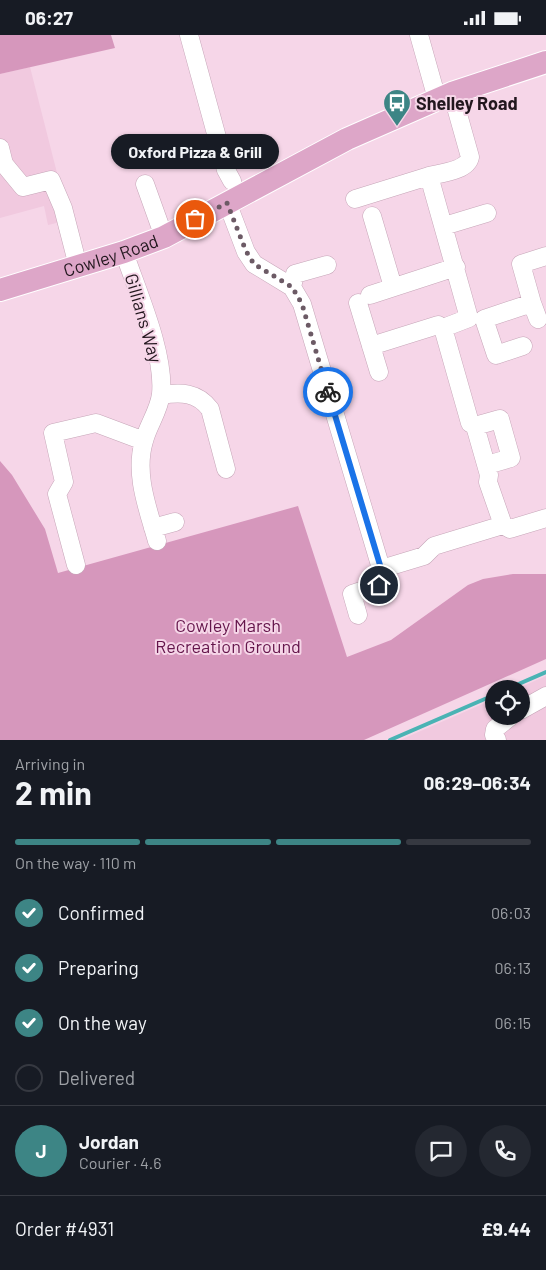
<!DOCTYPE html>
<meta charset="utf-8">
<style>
:root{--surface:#171b24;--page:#242831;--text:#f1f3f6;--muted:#9ea1a6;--line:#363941;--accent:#3d8585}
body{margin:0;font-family:Barlow,sans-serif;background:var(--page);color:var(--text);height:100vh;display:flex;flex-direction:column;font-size:19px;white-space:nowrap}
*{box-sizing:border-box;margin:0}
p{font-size:16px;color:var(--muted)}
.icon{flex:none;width:28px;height:28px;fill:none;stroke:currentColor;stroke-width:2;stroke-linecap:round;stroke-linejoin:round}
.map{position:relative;height:705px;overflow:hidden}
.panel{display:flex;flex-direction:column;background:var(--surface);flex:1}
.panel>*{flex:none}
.fabs{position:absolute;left:485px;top:645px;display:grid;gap:10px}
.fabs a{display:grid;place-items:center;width:45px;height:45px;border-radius:50%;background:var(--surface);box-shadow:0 1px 4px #0004;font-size:25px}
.pin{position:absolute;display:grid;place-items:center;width:42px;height:42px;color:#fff;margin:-21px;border:2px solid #fff;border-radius:50%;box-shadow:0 1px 5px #0007}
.courier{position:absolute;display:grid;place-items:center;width:50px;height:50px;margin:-25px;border:4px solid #1a73e8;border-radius:50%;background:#fff;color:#222;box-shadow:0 1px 6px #0007}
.bubble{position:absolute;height:35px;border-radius:18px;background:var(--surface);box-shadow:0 1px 4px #0004;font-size:16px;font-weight:700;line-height:35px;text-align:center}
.head em{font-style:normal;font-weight:700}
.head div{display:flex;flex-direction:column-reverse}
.head{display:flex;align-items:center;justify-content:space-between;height:85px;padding:0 15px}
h1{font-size:32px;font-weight:700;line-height:38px}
.bar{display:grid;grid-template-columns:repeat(4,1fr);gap:8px 5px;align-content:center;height:60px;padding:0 15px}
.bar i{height:6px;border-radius:4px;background:var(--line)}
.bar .current{background:var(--accent)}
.bar p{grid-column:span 4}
.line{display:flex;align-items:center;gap:12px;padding:0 15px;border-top:1px solid var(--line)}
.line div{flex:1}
.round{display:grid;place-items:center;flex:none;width:52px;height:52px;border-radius:26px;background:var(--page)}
ol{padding:0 15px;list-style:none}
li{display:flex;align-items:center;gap:15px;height:55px}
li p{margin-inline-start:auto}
li .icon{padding:5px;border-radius:50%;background:var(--accent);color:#fff;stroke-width:4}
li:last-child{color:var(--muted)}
li i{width:28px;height:28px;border:2px solid var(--line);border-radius:50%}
.status{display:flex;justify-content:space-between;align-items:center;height:35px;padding:0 25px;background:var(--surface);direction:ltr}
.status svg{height:14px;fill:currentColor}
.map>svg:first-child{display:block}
.built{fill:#f1c9df}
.green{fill:#d697bc}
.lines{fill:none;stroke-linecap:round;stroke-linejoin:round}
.stream{stroke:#4ab3b4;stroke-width:4}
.minor-casing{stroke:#c6a6b8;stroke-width:19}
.major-casing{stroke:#fff;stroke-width:24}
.minor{stroke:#fff;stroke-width:18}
.major{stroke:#dda6c8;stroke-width:22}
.done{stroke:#6c5a65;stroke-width:5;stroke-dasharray:0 9}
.route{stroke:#1a73e8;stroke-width:6}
.labels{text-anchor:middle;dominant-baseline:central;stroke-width:4;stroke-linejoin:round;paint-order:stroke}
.poi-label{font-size:18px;font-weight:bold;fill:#22171e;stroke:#f6d6e8;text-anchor:start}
.street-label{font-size:18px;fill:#22171e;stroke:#f6d6e8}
.park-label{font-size:18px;fill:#64154b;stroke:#f6d6e8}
</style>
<div class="status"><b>06:27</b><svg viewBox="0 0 49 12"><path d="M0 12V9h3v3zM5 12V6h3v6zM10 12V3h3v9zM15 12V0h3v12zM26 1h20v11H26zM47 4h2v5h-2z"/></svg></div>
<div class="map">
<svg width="546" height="705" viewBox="0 0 546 705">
<rect width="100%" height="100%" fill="#f6d6e8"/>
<!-- built -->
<path class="built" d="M30,32L69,185L48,190L44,171L0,183V39Z
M546,641V705H400L494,664V681H521V654H516Z"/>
<!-- green -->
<path class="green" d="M0,0H111L115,13L0,39Z
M0,426L12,440L45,494L58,538L298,471L347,622L391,605L468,550L483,544L513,539H546V624L364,705H0Z"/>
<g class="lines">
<!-- stream -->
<path class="stream" d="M507,654L546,637
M390,705L494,660"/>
<defs>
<path id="minor" d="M189,0L226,135L232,146
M419,0L437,64
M0,113L4,129L23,152L51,145L63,173L78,231
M145,149L164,202
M355,164L429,141
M227,167L246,217L254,229L292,252L302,269L383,540L379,550L352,559L358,580
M372,181L393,252
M444,191L487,178
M124,217C137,256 165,318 161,359C159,376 148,390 144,406C134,439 148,474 157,506
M292,252L295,239L327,230
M370,260L456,232
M358,268L379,337
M532,268L538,284
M371,311L438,290L443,293L469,283L429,141C441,138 467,136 470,122L452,58
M523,311L496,320L484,284L532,268L521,229L546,221
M161,360C181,357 197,357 210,374L226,434
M475,391L500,384L511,423L487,430
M503,490L510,494L546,483
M153,493L175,487
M76,530L57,459L64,447L53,398L96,388L144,406
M381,534L424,521L434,511L503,490L488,447L489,440L475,391L470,388L443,293
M521,675L546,661
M497,705L494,700L495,694L511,681"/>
<g id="major">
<path id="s1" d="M0,255L124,217L164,202L347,104L452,58L546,27"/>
</g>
</defs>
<!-- minor casing -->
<use href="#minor" class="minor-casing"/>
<!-- major casing -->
<use href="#major" class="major-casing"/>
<!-- minor -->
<use href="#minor" class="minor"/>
<!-- major -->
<use href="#major" class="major"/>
</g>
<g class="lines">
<!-- done -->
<path class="done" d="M195,184L227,168L246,216L254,229L292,252L302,269L328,357"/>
<!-- route -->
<path class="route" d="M328,357L383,540L379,550"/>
</g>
<!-- icons -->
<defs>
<symbol id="bus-pin" viewBox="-11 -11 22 30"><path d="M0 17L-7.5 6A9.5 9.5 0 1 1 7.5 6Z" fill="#3d8585" stroke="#f6d6e8"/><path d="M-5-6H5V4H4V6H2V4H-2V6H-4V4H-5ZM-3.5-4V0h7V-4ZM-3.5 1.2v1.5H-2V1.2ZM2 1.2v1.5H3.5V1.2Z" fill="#fff"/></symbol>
</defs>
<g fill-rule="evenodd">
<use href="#bus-pin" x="381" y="52" width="32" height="43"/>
</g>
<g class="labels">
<!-- poi labels -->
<g class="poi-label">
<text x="416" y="68">Shelley Road</text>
</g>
<!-- street labels -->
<g class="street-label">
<text stroke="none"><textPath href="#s1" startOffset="116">Cowley Road</textPath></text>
<text transform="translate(144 283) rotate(74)">Gillians Way</text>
</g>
<!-- park labels -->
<g class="park-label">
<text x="228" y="590">Cowley Marsh<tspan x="228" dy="21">Recreation Ground</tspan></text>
</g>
</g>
</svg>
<div class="fabs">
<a><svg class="icon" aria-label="locate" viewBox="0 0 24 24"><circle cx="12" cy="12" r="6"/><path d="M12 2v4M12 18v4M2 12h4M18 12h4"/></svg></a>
</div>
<div class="pin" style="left:195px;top:184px;background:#ea580c"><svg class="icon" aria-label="bag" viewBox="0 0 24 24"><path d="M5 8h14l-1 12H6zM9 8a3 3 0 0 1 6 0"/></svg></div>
<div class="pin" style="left:379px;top:550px;background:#1f2937"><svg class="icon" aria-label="home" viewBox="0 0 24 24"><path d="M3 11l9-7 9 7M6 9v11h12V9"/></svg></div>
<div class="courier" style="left:328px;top:357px"><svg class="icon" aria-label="bike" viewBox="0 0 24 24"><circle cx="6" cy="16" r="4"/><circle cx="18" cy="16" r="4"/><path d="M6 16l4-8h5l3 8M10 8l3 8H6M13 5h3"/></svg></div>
<div class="bubble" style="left:111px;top:99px;width:168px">Oxford Pizza &amp; Grill</div>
</div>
<section class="panel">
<div class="head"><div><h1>2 min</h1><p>Arriving in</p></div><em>06:29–06:34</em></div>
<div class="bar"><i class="current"></i><i class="current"></i><i class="current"></i><i></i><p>On the way · 110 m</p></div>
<ol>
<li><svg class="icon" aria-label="check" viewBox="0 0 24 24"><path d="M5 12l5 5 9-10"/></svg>Confirmed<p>06:03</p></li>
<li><svg class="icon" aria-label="check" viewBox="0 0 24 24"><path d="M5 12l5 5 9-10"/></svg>Preparing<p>06:13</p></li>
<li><svg class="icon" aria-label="check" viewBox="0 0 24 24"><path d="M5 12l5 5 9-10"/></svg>On the way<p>06:15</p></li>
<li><i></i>Delivered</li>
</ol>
<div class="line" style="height:90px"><b class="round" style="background:var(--accent);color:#fff">J</b><div><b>Jordan</b><p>Courier · 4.6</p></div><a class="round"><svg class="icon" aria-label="chat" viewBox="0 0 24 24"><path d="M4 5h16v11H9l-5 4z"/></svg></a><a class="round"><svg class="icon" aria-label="phone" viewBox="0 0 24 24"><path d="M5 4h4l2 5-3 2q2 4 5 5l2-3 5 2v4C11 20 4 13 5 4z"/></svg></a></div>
<div class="line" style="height:65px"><div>Order #4931</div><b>£9.44</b></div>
</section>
